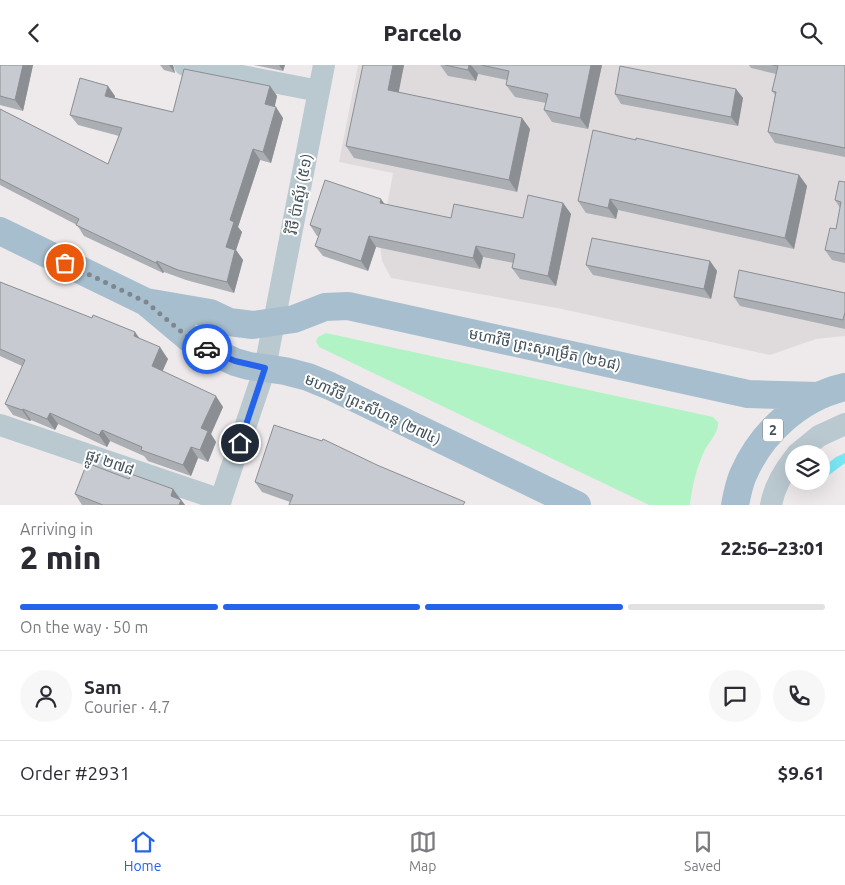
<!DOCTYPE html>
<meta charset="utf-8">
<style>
:root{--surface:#fff;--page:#f7f7f7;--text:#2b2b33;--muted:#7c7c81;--line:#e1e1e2;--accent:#2563eb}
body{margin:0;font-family:Ubuntu,"Noto Sans Khmer",sans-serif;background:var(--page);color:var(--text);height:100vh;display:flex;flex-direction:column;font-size:19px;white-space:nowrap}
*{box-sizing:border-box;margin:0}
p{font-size:16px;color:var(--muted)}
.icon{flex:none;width:28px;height:28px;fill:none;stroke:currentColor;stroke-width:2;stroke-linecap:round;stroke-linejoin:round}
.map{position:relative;height:440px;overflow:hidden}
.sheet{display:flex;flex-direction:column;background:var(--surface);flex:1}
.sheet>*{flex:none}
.buttons{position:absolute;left:785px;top:380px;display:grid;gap:10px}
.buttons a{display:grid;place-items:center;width:45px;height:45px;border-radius:50%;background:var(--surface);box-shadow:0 5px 20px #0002;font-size:25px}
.pin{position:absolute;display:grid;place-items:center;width:42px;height:42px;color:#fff;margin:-21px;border:2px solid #fff;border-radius:50%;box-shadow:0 1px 5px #0007}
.courier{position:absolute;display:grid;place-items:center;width:50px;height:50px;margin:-25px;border:4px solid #2563eb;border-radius:50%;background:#fff;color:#222;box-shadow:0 1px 6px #0007}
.overview em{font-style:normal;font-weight:800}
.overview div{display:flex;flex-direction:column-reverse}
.overview{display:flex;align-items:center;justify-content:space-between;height:85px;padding:0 20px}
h1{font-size:32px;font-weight:800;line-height:38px}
.bar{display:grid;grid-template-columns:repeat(4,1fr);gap:8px 5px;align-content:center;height:60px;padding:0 20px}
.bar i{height:6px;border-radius:4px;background:var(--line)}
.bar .selected{background:var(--accent)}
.bar p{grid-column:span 4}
.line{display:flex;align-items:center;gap:12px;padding:0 20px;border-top:1px solid var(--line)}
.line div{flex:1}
.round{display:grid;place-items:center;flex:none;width:52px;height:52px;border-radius:26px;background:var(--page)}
header{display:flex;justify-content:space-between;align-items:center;height:65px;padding:0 20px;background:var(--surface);font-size:22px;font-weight:800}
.menu{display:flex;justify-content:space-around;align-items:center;height:70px;border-top:1px solid var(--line);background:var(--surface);font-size:14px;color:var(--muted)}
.menu a{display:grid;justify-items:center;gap:2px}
.menu .selected{color:var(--accent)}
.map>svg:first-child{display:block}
.education{fill:#dfdbdd}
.green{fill:#b2f3c5}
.water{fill:#7ae7f5}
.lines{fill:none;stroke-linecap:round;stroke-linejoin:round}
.minor{stroke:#bac8d0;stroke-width:22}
.major{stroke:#a7bece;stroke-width:28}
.wall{fill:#abafb4}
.shaded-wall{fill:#8b8e92}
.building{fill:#c7cbd1;stroke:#8b8e92}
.done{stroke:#7e878d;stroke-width:5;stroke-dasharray:0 9}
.route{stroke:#2563eb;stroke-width:6}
.labels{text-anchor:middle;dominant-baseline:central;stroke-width:4;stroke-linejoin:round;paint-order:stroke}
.shield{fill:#fff;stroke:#7b858c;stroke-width:1}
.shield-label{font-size:14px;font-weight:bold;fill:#42515a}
.street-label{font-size:15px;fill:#42515a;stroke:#fff}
</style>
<header><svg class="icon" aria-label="back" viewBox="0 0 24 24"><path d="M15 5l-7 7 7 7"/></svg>Parcelo<svg class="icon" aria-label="search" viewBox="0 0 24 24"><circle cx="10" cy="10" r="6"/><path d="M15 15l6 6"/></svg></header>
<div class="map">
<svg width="845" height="440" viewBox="0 0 845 440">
<rect width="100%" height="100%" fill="#eeeaeb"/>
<!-- education -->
<path class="education" d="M358,0H845V271L816,274L770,290L562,244L391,213L382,196L380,180L393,108L339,97Z"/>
<!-- green -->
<path class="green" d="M326,268L713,352L718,357C719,369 707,378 703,389C696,405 692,422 690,440H649L319,282L316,276L318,272Z"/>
<!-- water -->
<path class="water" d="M845,388V398L821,416V404L836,392Z"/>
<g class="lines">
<!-- minor -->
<path class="minor" d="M185,0L319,26
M0,360L221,435
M797,389L819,371L845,359
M219,440L265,303L324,0
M771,440C774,422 783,407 794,393"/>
<!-- major -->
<path class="major" d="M0,166L146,237L196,279L235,297L249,301L285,306L308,312L330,321L577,440
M146,237L210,248L229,257L253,260L294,254L325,242L348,241L748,329L818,331
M735,440C737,430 739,419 743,410C761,368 800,332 845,322"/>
</g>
<!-- wall -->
<path class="wall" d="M0,0H33L23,46L0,40Z
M160,0H173L175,8L164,5Z
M254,0H285L283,6Z
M404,0L398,27L522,53L530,64L517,127L354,93L346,81Z
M440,0H602L588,64L552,57L544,45L546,38L515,32L506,20L507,15L478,9L476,16L448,11Z
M749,0H845V92L775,78L768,67L775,30L772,26L776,9L751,3Z
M270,21L277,31L274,42L283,53L271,98L260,95L238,162L242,167L236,185L243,195L234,228L186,215L164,207L163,208L84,171L77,160L0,120V44L108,99L119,71L78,60L70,50L115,31V33L173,47Z
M736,24L743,33L738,61L621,39L615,29Z
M799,110L807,121L794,184L618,145L616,154L586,148L578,136Z
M845,117V198L832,195L825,185L836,164L840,143L835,135Z
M563,138L571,149L556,221L520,214L512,203L514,198L483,192L480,204L376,182L368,206L323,191L315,181L319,171H317L310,160L385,139L451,153H523Z
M710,196L717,206L711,234L593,210L586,200Z
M0,217L139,273L168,294L162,306L223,342L211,369L216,377L208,397L198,393L191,411L148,396L144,391L110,376L107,382L58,359L55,365L31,355L30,356L13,350L5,339L22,301L0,291Z
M845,228V264L740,241L734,232Z
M322,376L290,437L262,427L255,417Z
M129,414L173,424L185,440H82L75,429Z"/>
<!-- shaded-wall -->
<path class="shaded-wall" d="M23,0H33L23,46L15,35Z
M169,0H173L175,8Z
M279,0H285L283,6Z
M393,0H404L397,36L388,25Z
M469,0H471L478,9L476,16L468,5Z
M591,0H602L588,64L580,53Z
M108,21L115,31L113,41L105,31Z
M270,21L277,31L273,50L265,39Z
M736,24L743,33L738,61L731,52Z
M276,42L283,53L271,98L263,87Z
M522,53L530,64L517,127L509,115Z
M253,84L260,95L238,162L242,167L236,185L243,195L234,228L227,217L226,182L230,155Z
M799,110L807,121L794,184L785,173Z
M381,134L389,145L380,138Z
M610,134L618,145L616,154L608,143Z
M563,138L571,149L556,221L548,211Z
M369,171L376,182L368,206L361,196Z
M476,181L483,192L480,204L473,193Z
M157,196L164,207L163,208L156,198Z
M710,196L717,206L711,234L704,224Z
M135,267L143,278L134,271Z
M160,282L168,294L160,312L152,301Z
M216,331L223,342L211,369L216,377L208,397L200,385L201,363Z
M23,344L31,355L30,356L22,345Z
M50,348L58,359L55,365L47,354Z
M102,365L110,376L107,382L99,370Z
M191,382L198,393L191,411L183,400Z
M173,424L181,435L185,440H177L171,431Z"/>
<!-- building -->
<path class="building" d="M0,0H23L15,35L0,31Z
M363,0H393L388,25L522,53L509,115L346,81Z
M445,0H469L468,5Z
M481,0H591L580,53L544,45L548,29L506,20L509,6Z
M772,0H845V83L768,67L776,27L772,26L778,1Z
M620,1L736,24L731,52L615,29Z
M184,4L270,21L265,39L276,42L263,87L253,84L230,155L234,157L226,182L235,185L227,217L178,205L157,196L156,198L76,160L79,154L0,114V44L108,99L122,63L70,50L80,13L108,21L105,31L173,47Z
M593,65L636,75V73L799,110L785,173L610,134L608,143L578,136Z
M325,115L381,134L380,138L451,153L454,139L523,153L528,130L563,138L548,211L512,203L515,189L476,181L473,193L369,171L361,196L315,181L321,164L310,160Z
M839,116L845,117V189L825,185L830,163L836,164L841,137L835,135Z
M592,173L710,196L704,224L586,200Z
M739,205L845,228V247L843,255L734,232Z
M0,217L92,253L93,250L135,267L134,271L160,282L152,301L216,331L201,363L208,366L200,385L191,382L183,400L141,385L142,382L102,365L99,370L50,348L47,354L23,344L22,345L5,339L25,295L0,284Z
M274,360L322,376L323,374L377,400L465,437L463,440H289L293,430L255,417Z
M87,398L129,414L131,409L173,424L171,431L181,435L179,440H103L75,429Z"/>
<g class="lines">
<!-- done -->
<path class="done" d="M65,198L146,237L196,279L207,284"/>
<!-- route -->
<path class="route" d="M207,284L235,296L265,303L240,378"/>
</g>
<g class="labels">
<!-- shield labels -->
<rect class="shield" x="763" y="353.5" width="20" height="23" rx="4"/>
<g class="shield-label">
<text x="773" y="365">2</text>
</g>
<!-- street labels -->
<g class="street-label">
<text transform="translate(299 129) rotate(-79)">វិថី ប៉ាស្ទ័រ (៥១)</text>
<text transform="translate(545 284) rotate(12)">មហាវិថី ព្រះសុរាម្រឹត (២៦៨)</text>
<text transform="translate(373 344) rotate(25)">មហាវិថី ព្រះសីហនុ (២៧៤)</text>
<text transform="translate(110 397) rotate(19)">ផ្លូវ ២៧៨</text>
</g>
</g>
</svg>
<div class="buttons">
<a><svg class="icon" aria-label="layers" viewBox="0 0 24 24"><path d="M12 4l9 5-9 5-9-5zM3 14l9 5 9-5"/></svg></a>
</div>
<div class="pin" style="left:65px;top:198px;background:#ea580c"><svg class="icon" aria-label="bag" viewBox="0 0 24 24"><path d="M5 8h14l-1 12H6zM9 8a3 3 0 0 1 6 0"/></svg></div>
<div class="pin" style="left:240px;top:378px;background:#1f2937"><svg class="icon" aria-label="home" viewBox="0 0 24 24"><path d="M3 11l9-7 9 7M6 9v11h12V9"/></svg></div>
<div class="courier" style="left:207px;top:284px"><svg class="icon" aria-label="car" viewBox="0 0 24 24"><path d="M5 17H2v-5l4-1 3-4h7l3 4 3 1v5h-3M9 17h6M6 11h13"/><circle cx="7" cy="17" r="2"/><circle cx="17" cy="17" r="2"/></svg></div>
</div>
<section class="sheet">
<div class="overview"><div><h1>2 min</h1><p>Arriving in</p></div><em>22:56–23:01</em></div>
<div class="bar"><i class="selected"></i><i class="selected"></i><i class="selected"></i><i></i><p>On the way · 50 m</p></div>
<div class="line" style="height:90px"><a class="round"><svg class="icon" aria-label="person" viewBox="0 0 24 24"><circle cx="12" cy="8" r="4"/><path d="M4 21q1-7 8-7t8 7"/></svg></a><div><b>Sam</b><p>Courier · 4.7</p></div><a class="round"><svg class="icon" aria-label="chat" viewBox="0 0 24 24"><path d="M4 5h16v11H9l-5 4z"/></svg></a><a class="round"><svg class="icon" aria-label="phone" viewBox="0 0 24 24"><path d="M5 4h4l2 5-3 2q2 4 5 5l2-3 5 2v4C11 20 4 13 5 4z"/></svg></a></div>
<div class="line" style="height:65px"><div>Order #2931</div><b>$9.61</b></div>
</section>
<nav class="menu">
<a class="selected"><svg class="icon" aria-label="home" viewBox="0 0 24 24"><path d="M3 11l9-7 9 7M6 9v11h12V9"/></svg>Home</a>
<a><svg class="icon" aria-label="map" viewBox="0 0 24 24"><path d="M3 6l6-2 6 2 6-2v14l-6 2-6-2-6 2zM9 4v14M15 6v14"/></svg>Map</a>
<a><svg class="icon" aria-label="saved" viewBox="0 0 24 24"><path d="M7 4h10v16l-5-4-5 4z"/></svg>Saved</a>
</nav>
